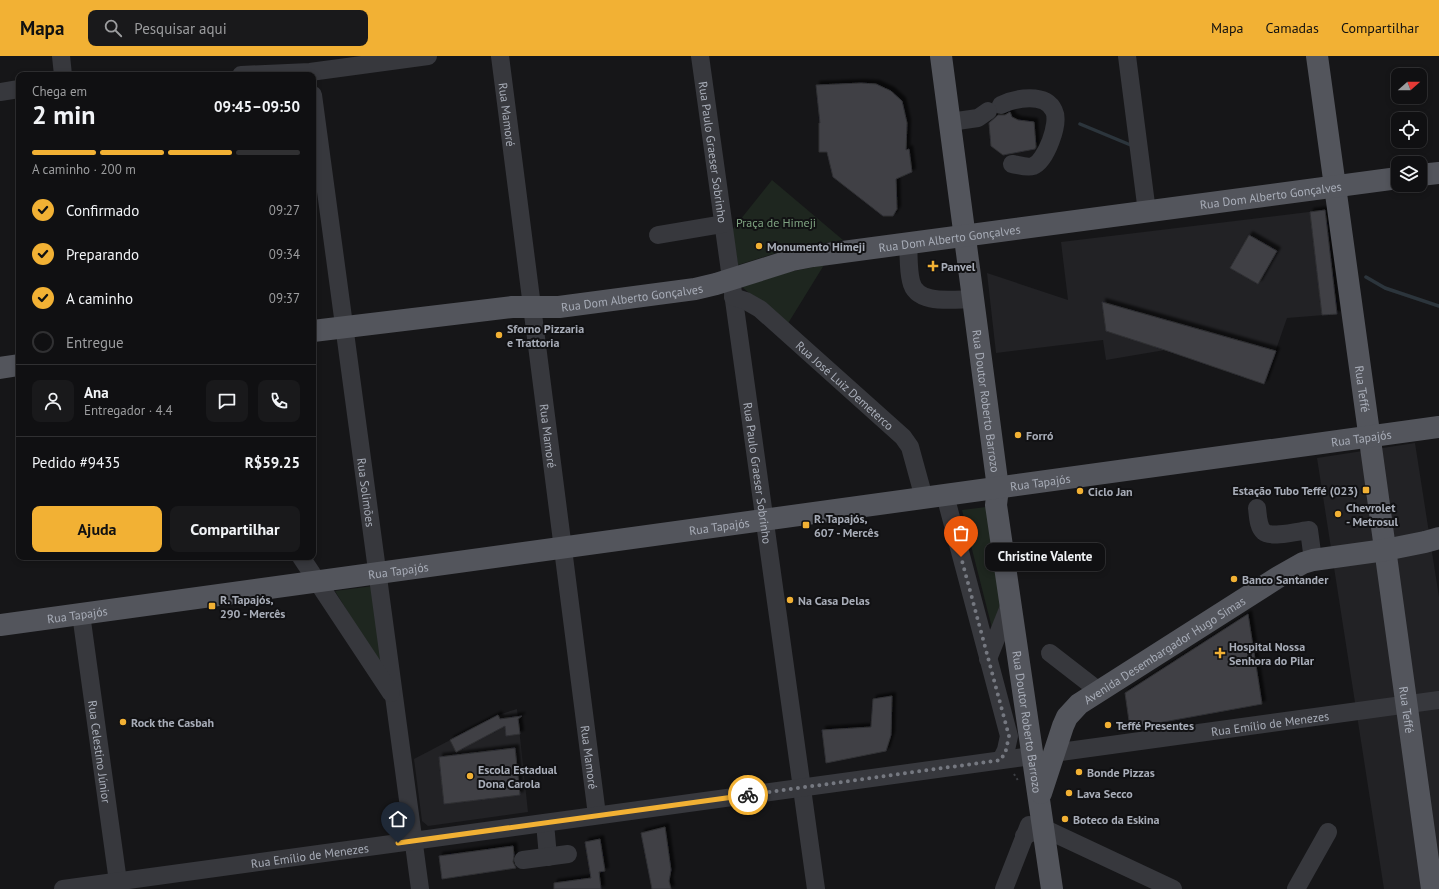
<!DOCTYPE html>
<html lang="pt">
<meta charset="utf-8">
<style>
:root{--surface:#101012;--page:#19191b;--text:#f1f3f6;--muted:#9c9d9f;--line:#303032;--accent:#f2b134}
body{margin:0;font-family:"PT Sans",sans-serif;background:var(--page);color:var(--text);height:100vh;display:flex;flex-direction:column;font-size:15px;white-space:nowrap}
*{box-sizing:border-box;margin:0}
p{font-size:13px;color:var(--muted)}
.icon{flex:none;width:22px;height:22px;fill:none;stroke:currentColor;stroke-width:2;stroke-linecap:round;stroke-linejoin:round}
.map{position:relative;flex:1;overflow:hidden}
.side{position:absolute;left:16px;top:16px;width:300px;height:488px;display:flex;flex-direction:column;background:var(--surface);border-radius:8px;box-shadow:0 2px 6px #0003,0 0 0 1px var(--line)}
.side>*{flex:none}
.needle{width:26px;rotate:69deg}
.fabs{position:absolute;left:1391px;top:12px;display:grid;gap:8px}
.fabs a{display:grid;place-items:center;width:36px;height:36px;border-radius:8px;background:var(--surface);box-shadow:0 2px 6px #0003,0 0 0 1px var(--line);font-size:20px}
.pin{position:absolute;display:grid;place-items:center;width:34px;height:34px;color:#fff;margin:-41px -17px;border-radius:50% 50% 50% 0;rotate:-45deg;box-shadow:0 0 4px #0007}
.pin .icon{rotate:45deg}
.courier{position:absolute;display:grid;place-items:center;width:40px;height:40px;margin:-20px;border:3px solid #f2b134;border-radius:50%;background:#fff;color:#222;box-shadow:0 1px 5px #0007}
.bubble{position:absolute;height:28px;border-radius:8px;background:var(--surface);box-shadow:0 2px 6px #0003,0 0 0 1px var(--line);font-size:13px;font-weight:600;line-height:28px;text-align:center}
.headline em{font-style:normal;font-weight:600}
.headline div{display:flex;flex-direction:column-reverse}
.headline{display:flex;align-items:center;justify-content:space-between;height:68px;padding:0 16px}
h1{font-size:26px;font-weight:600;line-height:30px}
.bar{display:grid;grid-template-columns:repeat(4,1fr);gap:6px 4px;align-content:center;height:48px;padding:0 16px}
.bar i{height:5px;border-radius:3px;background:var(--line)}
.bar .on{background:var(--accent)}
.bar p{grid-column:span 4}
.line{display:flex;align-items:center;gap:10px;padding:0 16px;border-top:1px solid var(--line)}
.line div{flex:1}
.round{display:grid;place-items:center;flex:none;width:42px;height:42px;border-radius:8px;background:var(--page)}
ol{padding:0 16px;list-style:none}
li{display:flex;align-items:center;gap:12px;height:44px}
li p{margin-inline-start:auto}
li .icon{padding:4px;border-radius:50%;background:var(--accent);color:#111;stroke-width:4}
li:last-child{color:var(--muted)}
li i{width:22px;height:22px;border:2px solid var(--line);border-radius:50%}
.button{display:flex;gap:8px;margin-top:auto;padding:8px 16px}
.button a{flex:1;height:46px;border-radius:8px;background:var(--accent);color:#111;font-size:16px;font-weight:600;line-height:46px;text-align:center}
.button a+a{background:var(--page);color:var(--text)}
header{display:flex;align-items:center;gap:24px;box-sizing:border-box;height:56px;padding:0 20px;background:var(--accent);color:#111}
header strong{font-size:19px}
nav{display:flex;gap:22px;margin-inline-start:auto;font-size:14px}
.search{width:280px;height:36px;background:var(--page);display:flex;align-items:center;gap:10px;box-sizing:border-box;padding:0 14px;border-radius:8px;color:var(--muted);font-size:15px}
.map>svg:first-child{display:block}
.built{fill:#222225}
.green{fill:#1e261f}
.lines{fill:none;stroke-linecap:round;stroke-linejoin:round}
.stream{stroke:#2c353c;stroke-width:3.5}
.building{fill:#404145;stroke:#303034;filter:url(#shadow)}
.path{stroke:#3d3f44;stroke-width:2;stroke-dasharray:2 3;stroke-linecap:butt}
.minor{stroke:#37383d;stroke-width:18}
.major{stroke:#53555c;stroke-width:22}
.done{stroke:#757880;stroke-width:4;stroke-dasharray:0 7.2}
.route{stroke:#f2b134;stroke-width:5}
.poi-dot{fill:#f2b134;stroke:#111113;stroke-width:1.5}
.labels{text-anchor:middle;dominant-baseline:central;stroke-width:4;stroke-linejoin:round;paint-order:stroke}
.street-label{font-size:12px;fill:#a8adb8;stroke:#111113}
.park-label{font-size:12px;fill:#7fa381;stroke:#111113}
.poi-label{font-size:12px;font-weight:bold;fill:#a8adb8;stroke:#111113;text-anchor:start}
</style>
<header>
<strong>Mapa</strong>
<div class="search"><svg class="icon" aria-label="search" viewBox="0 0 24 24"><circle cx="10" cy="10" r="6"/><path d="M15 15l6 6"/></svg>Pesquisar aqui</div>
<nav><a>Mapa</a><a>Camadas</a><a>Compartilhar</a></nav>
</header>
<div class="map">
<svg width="1439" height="833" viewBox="0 0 1439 833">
<defs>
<filter id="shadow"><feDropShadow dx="3.5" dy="-3.5" stdDeviation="1" flood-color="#0009"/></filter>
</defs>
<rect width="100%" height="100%" fill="#161618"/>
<!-- built -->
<path class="built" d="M1325,154L1337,258L1287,262L1264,328L1165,294L1106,304L1103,284L996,297L987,217L1068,244L1061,186Z
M1415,387L1439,541V833H1384L1317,402Z
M517,653L528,756L428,770L422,765L414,703L498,659Z"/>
<!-- green -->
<path class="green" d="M772,124L843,184L792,192L738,209L732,174Z
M824,209L787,269L742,231L789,216Z
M986,451L1001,551L992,572L962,454Z
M373,530L385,617L335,535Z"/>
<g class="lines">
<!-- stream -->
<path class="stream" d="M1080,68L1133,90
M1366,221L1385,232L1439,250"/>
</g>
<!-- building -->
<path class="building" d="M861,27L876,28L891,35L902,45L907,67L906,94L909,93L912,116L896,123L897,153L893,160H883L833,121L827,96H819V67H820L816,29Z
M1010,56L1012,61L1018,64L1034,66L1036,91L1035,93L1003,99L991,90L989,67L998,59H1005Z
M1325,154L1337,258L1322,259L1310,156Z
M1249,179L1277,195L1258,228L1230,212Z
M1102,246L1276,295L1264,328L1165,294L1106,275Z
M1248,558L1262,648L1130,672L1125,637Z
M892,640L891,679L886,695L826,707L822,674L871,671L873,643Z
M498,659L500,663L522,660L518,663L520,678L506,680L505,670L456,696L450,684Z
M515,692L520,739L444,748L439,701Z
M665,771L671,814L669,825L671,833H652L641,777Z
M600,783L605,815L599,816L601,833H554V827L591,822L585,786Z
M513,790L514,799L513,806L516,812L442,823L439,800Z"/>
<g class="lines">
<!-- path -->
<path class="path" d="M1014,718L1019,726"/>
<!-- minor -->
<g class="minor">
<path d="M61,0L63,19"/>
<path id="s1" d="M500,0L597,759"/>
<path id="s2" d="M700,0L816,833"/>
<path d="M1127,0L1147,156"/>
<path d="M241,19L310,16L428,0"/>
<path d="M0,36L19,33"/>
<path id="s3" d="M313,39L420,833"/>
<path d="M1001,49C1015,42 1046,36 1054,55C1060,67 1046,105 1033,110C1027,112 1019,109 1012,108"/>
<path d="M950,66L978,62L988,55"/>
<path d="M658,179L723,168"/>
<path d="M908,188C909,200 908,213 911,225C916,250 954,243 973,243"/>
<path id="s4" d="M733,241L746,245L760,253L903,381L910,391L924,442"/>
<path d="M945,439L1009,680L1006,694L1001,704"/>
<path d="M1257,452C1258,460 1258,471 1264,476C1270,482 1300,475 1309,474L1313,504"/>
<path d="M301,501L391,637"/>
<path id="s5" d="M81,558L119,833"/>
<path d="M1050,597L1099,635"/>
<path d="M988,603L1010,548"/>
<path id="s6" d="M1053,697L1439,644"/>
<path d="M545,767L548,801"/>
<path d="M1024,780L1043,772L1173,833"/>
<path d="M523,804L568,798"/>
<path id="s7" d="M63,833L1032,700"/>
<path d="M1004,833L1029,769"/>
<path d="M1296,833L1328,776"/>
</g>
<!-- major -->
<g class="major">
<path id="s8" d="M941,0L998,432L996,449L1052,833"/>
<path id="s9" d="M1317,0L1432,833"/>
<path d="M1420,119L1439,117"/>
<path id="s10" d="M313,275L512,251H559L695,233L716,228L792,204L813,200L1398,122"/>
<path d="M0,312L19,309"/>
<path id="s11" d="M0,569L1439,371"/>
<path id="s12" d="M1041,737L1063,670L1067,661L1079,648L1280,520L1303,507L1313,504L1385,494L1425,486L1439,482"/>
</g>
</g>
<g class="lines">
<!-- done -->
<path class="done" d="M748,739L1001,704L1006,694L1009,680L961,501"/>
<!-- route -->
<path class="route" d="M398,787L748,739"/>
</g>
<!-- markers -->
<g class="poi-dot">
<circle cx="759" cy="190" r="4"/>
<path d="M931 204h4v4h4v4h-4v4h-4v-4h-4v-4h4z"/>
<circle cx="499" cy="279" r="4"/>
<circle cx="1018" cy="379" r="4"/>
<rect x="1362" y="430" width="8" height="8" rx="2"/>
<circle cx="1080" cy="435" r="4"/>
<circle cx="1338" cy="458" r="4"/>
<rect x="802" y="465" width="8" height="8" rx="2"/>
<circle cx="1234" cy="523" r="4"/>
<circle cx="790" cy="544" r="4"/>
<rect x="208" y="546" width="8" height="8" rx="2"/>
<path d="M1218 591h4v4h4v4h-4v4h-4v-4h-4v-4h4z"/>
<circle cx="123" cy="666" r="4"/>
<circle cx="1108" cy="669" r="4"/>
<circle cx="1079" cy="716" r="4"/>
<circle cx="470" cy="720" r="4"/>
<circle cx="1069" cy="737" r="4"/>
<circle cx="1065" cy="763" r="4"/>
</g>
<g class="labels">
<!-- street labels -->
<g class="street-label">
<text stroke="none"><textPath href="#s1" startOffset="59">Rua Mamoré</textPath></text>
<text stroke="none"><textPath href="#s2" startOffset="97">Rua Paulo Graeser Sobrinho</textPath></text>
<text stroke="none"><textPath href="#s10" startOffset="969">Rua Dom Alberto Gonçalves</textPath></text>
<text stroke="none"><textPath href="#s10" startOffset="645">Rua Dom Alberto Gonçalves</textPath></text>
<text stroke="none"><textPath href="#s10" startOffset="321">Rua Dom Alberto Gonçalves</textPath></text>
<text stroke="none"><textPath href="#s4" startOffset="144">Rua José Luiz Demeterco</textPath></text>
<text stroke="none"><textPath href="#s9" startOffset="336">Rua Teffé</textPath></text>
<text stroke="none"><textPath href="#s8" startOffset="348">Rua Doutor Roberto Barrozo</textPath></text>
<text stroke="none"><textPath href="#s1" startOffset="383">Rua Mamoré</textPath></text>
<text stroke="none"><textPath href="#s11" startOffset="1374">Rua Tapajós</textPath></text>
<text stroke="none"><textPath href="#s2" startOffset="421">Rua Paulo Graeser Sobrinho</textPath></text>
<text stroke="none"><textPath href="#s11" startOffset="1050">Rua Tapajós</textPath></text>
<text stroke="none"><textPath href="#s3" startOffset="401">Rua Solimões</textPath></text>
<text stroke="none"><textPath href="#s11" startOffset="726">Rua Tapajós</textPath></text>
<text stroke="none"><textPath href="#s11" startOffset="402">Rua Tapajós</textPath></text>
<text stroke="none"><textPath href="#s11" startOffset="78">Rua Tapajós</textPath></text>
<text stroke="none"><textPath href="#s12" startOffset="199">Avenida Desembargador Hugo Simas</textPath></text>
<text stroke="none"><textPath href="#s9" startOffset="660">Rua Teffé</textPath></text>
<text stroke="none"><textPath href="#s8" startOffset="672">Rua Doutor Roberto Barrozo</textPath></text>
<text stroke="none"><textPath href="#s6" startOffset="219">Rua Emílio de Menezes</textPath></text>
<text stroke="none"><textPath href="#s5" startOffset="139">Rua Celestino Júnior</textPath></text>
<text stroke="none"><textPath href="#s1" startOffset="707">Rua Mamoré</textPath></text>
<text stroke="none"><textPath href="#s7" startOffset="249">Rua Emílio de Menezes</textPath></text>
</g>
<!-- park labels -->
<g class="park-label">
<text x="776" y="166">Praça de Himeji</text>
</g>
<!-- poi labels -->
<g class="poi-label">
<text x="767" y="190">Monumento Himeji</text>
<text x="941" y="210">Panvel</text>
<text x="507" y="272">Sforno Pizzaria<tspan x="507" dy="14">e Trattoria</tspan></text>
<text x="1026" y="379">Forró</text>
<text x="1358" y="434" text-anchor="end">Estação Tubo Teffé (023)</text>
<text x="1088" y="435">Ciclo Jan</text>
<text x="1346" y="451">Chevrolet<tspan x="1346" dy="14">- Metrosul</tspan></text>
<text x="814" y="462">R. Tapajós,<tspan x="814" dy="14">607 - Mercês</tspan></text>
<text x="1242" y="523">Banco Santander</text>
<text x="220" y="543">R. Tapajós,<tspan x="220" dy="14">290 - Mercês</tspan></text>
<text x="798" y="544">Na Casa Delas</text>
<text x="1229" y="590">Hospital Nossa<tspan x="1229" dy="14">Senhora do Pilar</tspan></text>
<text x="131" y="666">Rock the Casbah</text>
<text x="1116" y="669">Teffé Presentes</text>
<text x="478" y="713">Escola Estadual<tspan x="478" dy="14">Dona Carola</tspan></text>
<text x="1087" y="716">Bonde Pizzas</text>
<text x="1077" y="737">Lava Secco</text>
<text x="1073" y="763">Boteco da Eskina</text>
</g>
</g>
</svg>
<div class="fabs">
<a><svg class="needle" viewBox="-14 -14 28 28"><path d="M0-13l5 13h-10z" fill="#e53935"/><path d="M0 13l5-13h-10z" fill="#9c9d9f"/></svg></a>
<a><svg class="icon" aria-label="locate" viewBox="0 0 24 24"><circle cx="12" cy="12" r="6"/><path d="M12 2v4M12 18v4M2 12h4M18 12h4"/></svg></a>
<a><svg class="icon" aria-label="layers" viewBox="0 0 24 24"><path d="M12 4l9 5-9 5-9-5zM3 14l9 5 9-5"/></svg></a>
</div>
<div class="pin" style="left:961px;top:501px;background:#ea580c"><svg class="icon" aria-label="bag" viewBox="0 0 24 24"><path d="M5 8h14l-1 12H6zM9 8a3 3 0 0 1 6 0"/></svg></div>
<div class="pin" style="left:398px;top:787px;background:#1f2937"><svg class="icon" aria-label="home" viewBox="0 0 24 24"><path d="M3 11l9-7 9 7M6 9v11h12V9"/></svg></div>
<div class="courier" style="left:748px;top:739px"><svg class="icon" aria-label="bike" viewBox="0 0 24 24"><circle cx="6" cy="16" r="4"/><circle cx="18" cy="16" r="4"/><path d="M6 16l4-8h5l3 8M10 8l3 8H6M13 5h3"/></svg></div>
<div class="bubble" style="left:985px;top:487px;width:120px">Christine Valente</div>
<section class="side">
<div class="headline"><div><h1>2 min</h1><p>Chega em</p></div><em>09:45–09:50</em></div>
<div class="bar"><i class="on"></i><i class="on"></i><i class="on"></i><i></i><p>A caminho · 200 m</p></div>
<ol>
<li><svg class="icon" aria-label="check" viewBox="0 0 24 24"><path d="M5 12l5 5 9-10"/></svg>Confirmado<p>09:27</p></li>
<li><svg class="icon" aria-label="check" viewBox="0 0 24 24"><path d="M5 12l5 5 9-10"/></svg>Preparando<p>09:34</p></li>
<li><svg class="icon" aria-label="check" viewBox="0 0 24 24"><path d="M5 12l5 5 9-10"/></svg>A caminho<p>09:37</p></li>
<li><i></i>Entregue</li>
</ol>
<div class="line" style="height:72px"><a class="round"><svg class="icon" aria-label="person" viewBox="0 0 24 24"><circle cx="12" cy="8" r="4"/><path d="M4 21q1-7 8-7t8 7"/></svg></a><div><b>Ana</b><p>Entregador · 4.4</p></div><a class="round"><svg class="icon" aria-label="chat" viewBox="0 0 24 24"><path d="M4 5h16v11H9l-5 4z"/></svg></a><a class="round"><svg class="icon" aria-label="phone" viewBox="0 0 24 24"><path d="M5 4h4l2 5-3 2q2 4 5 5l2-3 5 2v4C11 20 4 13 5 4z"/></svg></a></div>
<div class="line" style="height:52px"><div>Pedido #9435</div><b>R$59.25</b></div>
<div class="button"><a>Ajuda</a><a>Compartilhar</a></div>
</section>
</div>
